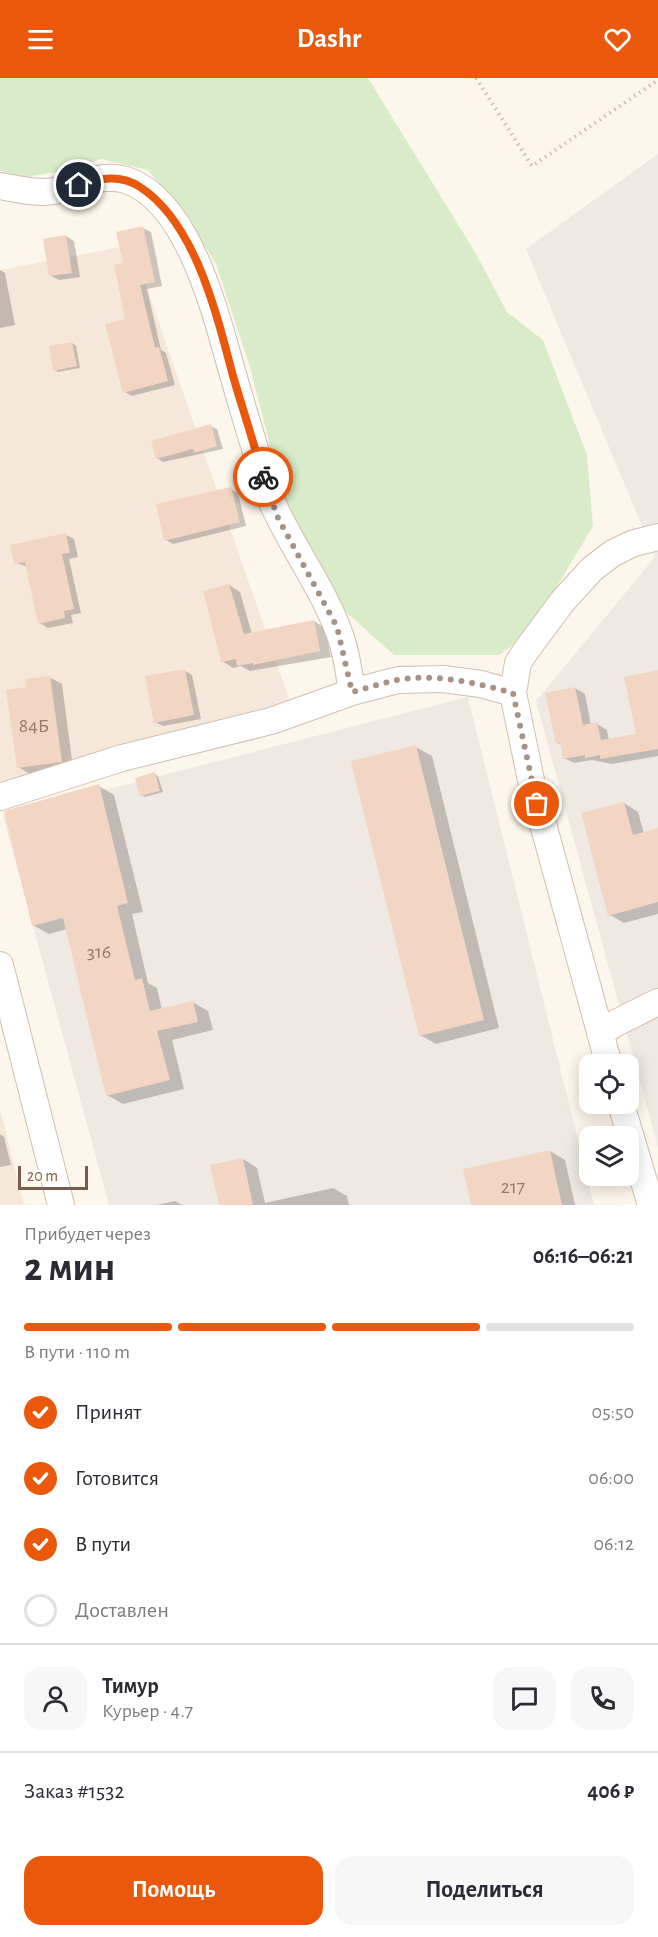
<!DOCTYPE html>
<html lang="ru">
<meta charset="utf-8">
<style>
:root{--surface:#fff;--page:#f7f7f7;--text:#2b2b33;--muted:#7c7c81;--line:#e1e1e2;--accent:#ea580c}
body{margin:0;font-family:"Alegreya Sans",sans-serif;background:var(--page);color:var(--text);height:100vh;display:flex;flex-direction:column;font-size:22px;white-space:nowrap}
*{box-sizing:border-box;margin:0}
p{font-size:20px;color:var(--muted)}
.icon{flex:none;width:33px;height:33px;fill:none;stroke:currentColor;stroke-width:2;stroke-linecap:round;stroke-linejoin:round}
.map{position:relative;height:1127px;overflow:hidden}
.sheet{display:flex;flex-direction:column;background:var(--surface);flex:1}
.sheet>*{flex:none}
.controls{position:absolute;left:579px;top:976px;display:grid;gap:12px}
.controls a{display:grid;place-items:center;width:60px;height:60px;border-radius:12px;background:var(--surface);box-shadow:0 3px 15px #0003;font-size:30px}
.scale{position:absolute;left:18px;bottom:15px;width:70px;box-sizing:border-box;padding-left:6px;border:3px solid #7a5c4d;border-top:0;font-size:16px;line-height:21px;white-space:nowrap;color:#7a5c4d;-webkit-text-stroke:4px #fffaf3;paint-order:stroke}
.pin{position:absolute;display:grid;place-items:center;width:51px;height:51px;color:#fff;margin:-26px;border:3px solid #fff;border-radius:50%;box-shadow:0 2px 6px #0007}
.courier{position:absolute;display:grid;place-items:center;width:60px;height:60px;margin:-30px;border:4px solid #ea580c;border-radius:50%;background:#fff;color:#222;box-shadow:0 2px 8px #0007}
.head em{font-style:normal;font-weight:600}
.head div{display:flex;flex-direction:column-reverse}
.head{display:flex;align-items:center;justify-content:space-between;height:102px;padding:0 24px}
h1{font-size:39px;font-weight:600;line-height:45px}
.bar{display:grid;grid-template-columns:repeat(4,1fr);gap:9px 6px;align-content:center;height:72px;padding:0 24px}
.bar i{height:8px;border-radius:4px;background:var(--line)}
.bar .selected{background:var(--accent)}
.bar p{grid-column:span 4}
.line{display:flex;align-items:center;gap:15px;padding:0 24px;border-top:2px solid var(--line)}
.line div{flex:1}
.round{display:grid;place-items:center;flex:none;width:63px;height:63px;border-radius:18px;background:var(--page)}
ol{padding:0 24px;list-style:none}
li{display:flex;align-items:center;gap:18px;height:66px}
li p{margin-inline-start:auto}
li .icon{padding:6px;border-radius:50%;background:var(--accent);color:#fff;stroke-width:4}
li:last-child{color:var(--muted)}
li i{width:33px;height:33px;border:3px solid var(--line);border-radius:50%}
.cta{display:flex;gap:12px;margin-top:auto;padding:12px 24px}
.cta a{flex:1;height:69px;border-radius:18px;background:var(--accent);color:#fff;font-size:24px;font-weight:600;line-height:69px;text-align:center}
.cta a+a{background:var(--page);color:var(--text)}
header{display:flex;justify-content:space-between;align-items:center;height:78px;padding:0 24px;background:var(--accent);color:#fff;font-size:27px;font-weight:600}
.map>svg:first-child{display:block}
.residential{fill:#f5e8da}
.industrial{fill:#efe9e4}
.green{fill:#d8ecc9}
.shadow{fill:#0003}
.building{fill:#f3d5c3}
.lines{fill:none;stroke-linecap:round;stroke-linejoin:round}
.minor-casing{stroke:#d1beb0;stroke-width:28}
.path{stroke:#d9b8a5;stroke-width:4;stroke-dasharray:1.5 4.5;stroke-linecap:butt}
.minor{stroke:#fff;stroke-width:26}
.done{stroke:#a89285;stroke-width:6;stroke-dasharray:0 10.8}
.route{stroke:#ea580c;stroke-width:8}
.labels{text-anchor:middle;dominant-baseline:central;stroke-width:4.5;stroke-linejoin:round;paint-order:stroke}
.number-label{font-size:20px;fill:#987a6a}
</style>
<header><svg class="icon" aria-label="menu" viewBox="0 0 24 24"><path d="M4 6h16M4 12h16M4 18h16"/></svg>Dashr<svg class="icon" aria-label="heart" viewBox="0 0 24 24"><path d="M12 20l-8-8c-3-5 5-10 8-4 3-6 11-1 8 4z"/></svg></header>
<div class="map">
<svg width="658" height="1127" viewBox="0 0 658 1127">
<rect width="100%" height="100%" fill="#fdf6ec"/>
<!-- residential -->
<path class="residential" d="M132,167L293,632L0,704V192Z
M0,1031L24,1127H0Z"/>
<!-- industrial -->
<path class="industrial" d="M658,76V1069L536,623L655,479L526,171Z
M468,619L594,1127H109L3,738Z"/>
<!-- green -->
<path class="green" d="M0,0H368L475,174L507,234L543,262L587,377L593,448L529,555L499,577H394L345,533L289,439L275,399L268,359L249,286L216,186L188,140L148,92L102,81L56,94L24,99L0,93Z"/>
<!-- shadow -->
<path class="shadow" d="M143,150L151,154L162,208L147,211L161,272L166,275L175,307L132,318L125,314L127,242L125,186Z
M66,158L74,163L80,199L59,202L51,198Z
M0,192L5,195L15,247L0,250Z
M72,265L76,268L80,290L58,294L55,292Z
M210,348L217,351L223,371L163,384L157,380Z
M231,411L238,415L246,448L173,466L166,462Z
M66,457L74,461L78,479L69,481L81,535L71,537L73,545L48,550L40,545L28,489L16,485Z
M229,507L240,514L252,556L314,543L325,550L331,579L250,593L241,588L233,590L222,583Z
M184,592L192,597L201,641L163,648L155,644Z
M658,594V678L612,686L592,682L574,685L564,680L562,667L557,665L575,610L585,616L591,647L597,646L607,652L609,663L638,658Z
M49,599L62,606L73,690L30,696L18,689L27,610Z
M416,669L432,678L499,950L436,966L420,957Z
M155,696L158,698L163,714L145,719L141,717Z
M99,708L114,717L143,834L132,836L148,905L157,910L162,932L192,924L208,933L213,952L172,962L184,1011L123,1026L107,1017L67,851L49,856L33,847Z
M624,725L638,734L644,756L658,752V836L624,845L610,837Z
M0,1056L4,1059L11,1087L0,1089Z
M550,1073L565,1082L575,1127H473Z
M243,1081L257,1090L265,1125L333,1110L347,1118L349,1127H220Z
M175,1123L182,1127H157Z"/>
<!-- building -->
<path class="building" d="M143,148L155,204L140,207L155,270L159,269L168,303L123,315L105,246L125,241L114,187L123,185L116,154Z
M66,157L72,195L49,198L43,161Z
M72,264L77,288L53,293L49,268Z
M211,346L217,368L194,375L193,371L156,381L151,363Z
M231,409L240,444L164,463L156,426Z
M66,455L70,475L62,476L74,531L64,533L65,540L38,546L25,484L14,486L10,467Z
M229,506L244,556L314,542L320,573L253,587V585L237,588L236,581L221,584L203,513Z
M185,591L194,637L154,645L145,598Z
M658,592V671L600,681V677L585,680V677L563,681L560,665L556,666L545,615L575,609L583,647L597,644L601,662L636,656L624,599Z
M50,598L62,684L17,690L6,612L26,609L25,601Z
M416,667L484,942L419,958L351,683Z
M155,694L160,713L140,718L135,700Z
M99,706L128,825L117,828L135,902L142,900L150,933L193,923L198,944L157,953L170,1002L106,1018L63,840L32,848L4,733Z
M624,724L633,757L658,750V824L608,838L581,735Z
M550,1072L562,1127H471L463,1091Z
M243,1080L253,1127H219L210,1087Z"/>
<g class="lines">
<defs>
<path id="minor" d="M0,108C18,111 37,116 54,113C78,109 101,94 126,102C191,124 217,242 234,300C245,339 257,376 268,415C288,465 324,509 341,560C347,577 349,596 352,614
M0,719L122,680L271,643L352,614L398,602L443,601L481,606L513,615
M0,887L61,1127
M600,956L614,946L658,924
M609,987L531,702L513,615L518,585L525,574L562,524L592,491L613,475L634,465L658,459
M621,1026L651,1127"/>
</defs>
<!-- minor casing -->
<use href="#minor" class="minor-casing"/>
<!-- path -->
<path class="path" d="M476,0L532,88L658,2"/>
<!-- minor -->
<use href="#minor" class="minor"/>
</g>
<g class="lines">
<!-- done -->
<path class="done" d="M263,399L278,440L337,549L352,614C367,610 382,605 397,602C435,595 476,605 513,615L537,726"/>
<!-- route -->
<path class="route" d="M79,107C99,100 121,96 140,109C196,145 217,238 233,298C243,332 254,365 263,399"/>
</g>
<g class="labels">
<!-- number labels -->
<g class="number-label">
<text x="34" y="648">84Б</text>
<text x="99" y="874">316</text>
<text x="513" y="1109">217</text>
</g>
</g>
</svg>
<div class="controls">
<a><svg class="icon" aria-label="locate" viewBox="0 0 24 24"><circle cx="12" cy="12" r="6"/><path d="M12 2v4M12 18v4M2 12h4M18 12h4"/></svg></a>
<a><svg class="icon" aria-label="layers" viewBox="0 0 24 24"><path d="M12 4l9 5-9 5-9-5zM3 14l9 5 9-5"/></svg></a>
</div>
<div class="scale">20 m</div>
<div class="pin" style="left:537px;top:726px;background:#ea580c"><svg class="icon" aria-label="bag" viewBox="0 0 24 24"><path d="M5 8h14l-1 12H6zM9 8a3 3 0 0 1 6 0"/></svg></div>
<div class="pin" style="left:79px;top:107px;background:#1f2937"><svg class="icon" aria-label="home" viewBox="0 0 24 24"><path d="M3 11l9-7 9 7M6 9v11h12V9"/></svg></div>
<div class="courier" style="left:263px;top:399px"><svg class="icon" aria-label="bike" viewBox="0 0 24 24"><circle cx="6" cy="16" r="4"/><circle cx="18" cy="16" r="4"/><path d="M6 16l4-8h5l3 8M10 8l3 8H6M13 5h3"/></svg></div>
</div>
<section class="sheet">
<div class="head"><div><h1>2 мин</h1><p>Прибудет через</p></div><em>06:16–06:21</em></div>
<div class="bar"><i class="selected"></i><i class="selected"></i><i class="selected"></i><i></i><p>В пути · 110 m</p></div>
<ol>
<li><svg class="icon" aria-label="check" viewBox="0 0 24 24"><path d="M5 12l5 5 9-10"/></svg>Принят<p>05:50</p></li>
<li><svg class="icon" aria-label="check" viewBox="0 0 24 24"><path d="M5 12l5 5 9-10"/></svg>Готовится<p>06:00</p></li>
<li><svg class="icon" aria-label="check" viewBox="0 0 24 24"><path d="M5 12l5 5 9-10"/></svg>В пути<p>06:12</p></li>
<li><i></i>Доставлен</li>
</ol>
<div class="line" style="height:108px"><a class="round"><svg class="icon" aria-label="person" viewBox="0 0 24 24"><circle cx="12" cy="8" r="4"/><path d="M4 21q1-7 8-7t8 7"/></svg></a><div><b>Тимур</b><p>Курьер · 4.7</p></div><a class="round"><svg class="icon" aria-label="chat" viewBox="0 0 24 24"><path d="M4 5h16v11H9l-5 4z"/></svg></a><a class="round"><svg class="icon" aria-label="phone" viewBox="0 0 24 24"><path d="M5 4h4l2 5-3 2q2 4 5 5l2-3 5 2v4C11 20 4 13 5 4z"/></svg></a></div>
<div class="line" style="height:78px"><div>Заказ #1532</div><b>406 ₽</b></div>
<div class="cta"><a>Помощь</a><a>Поделиться</a></div>
</section>
